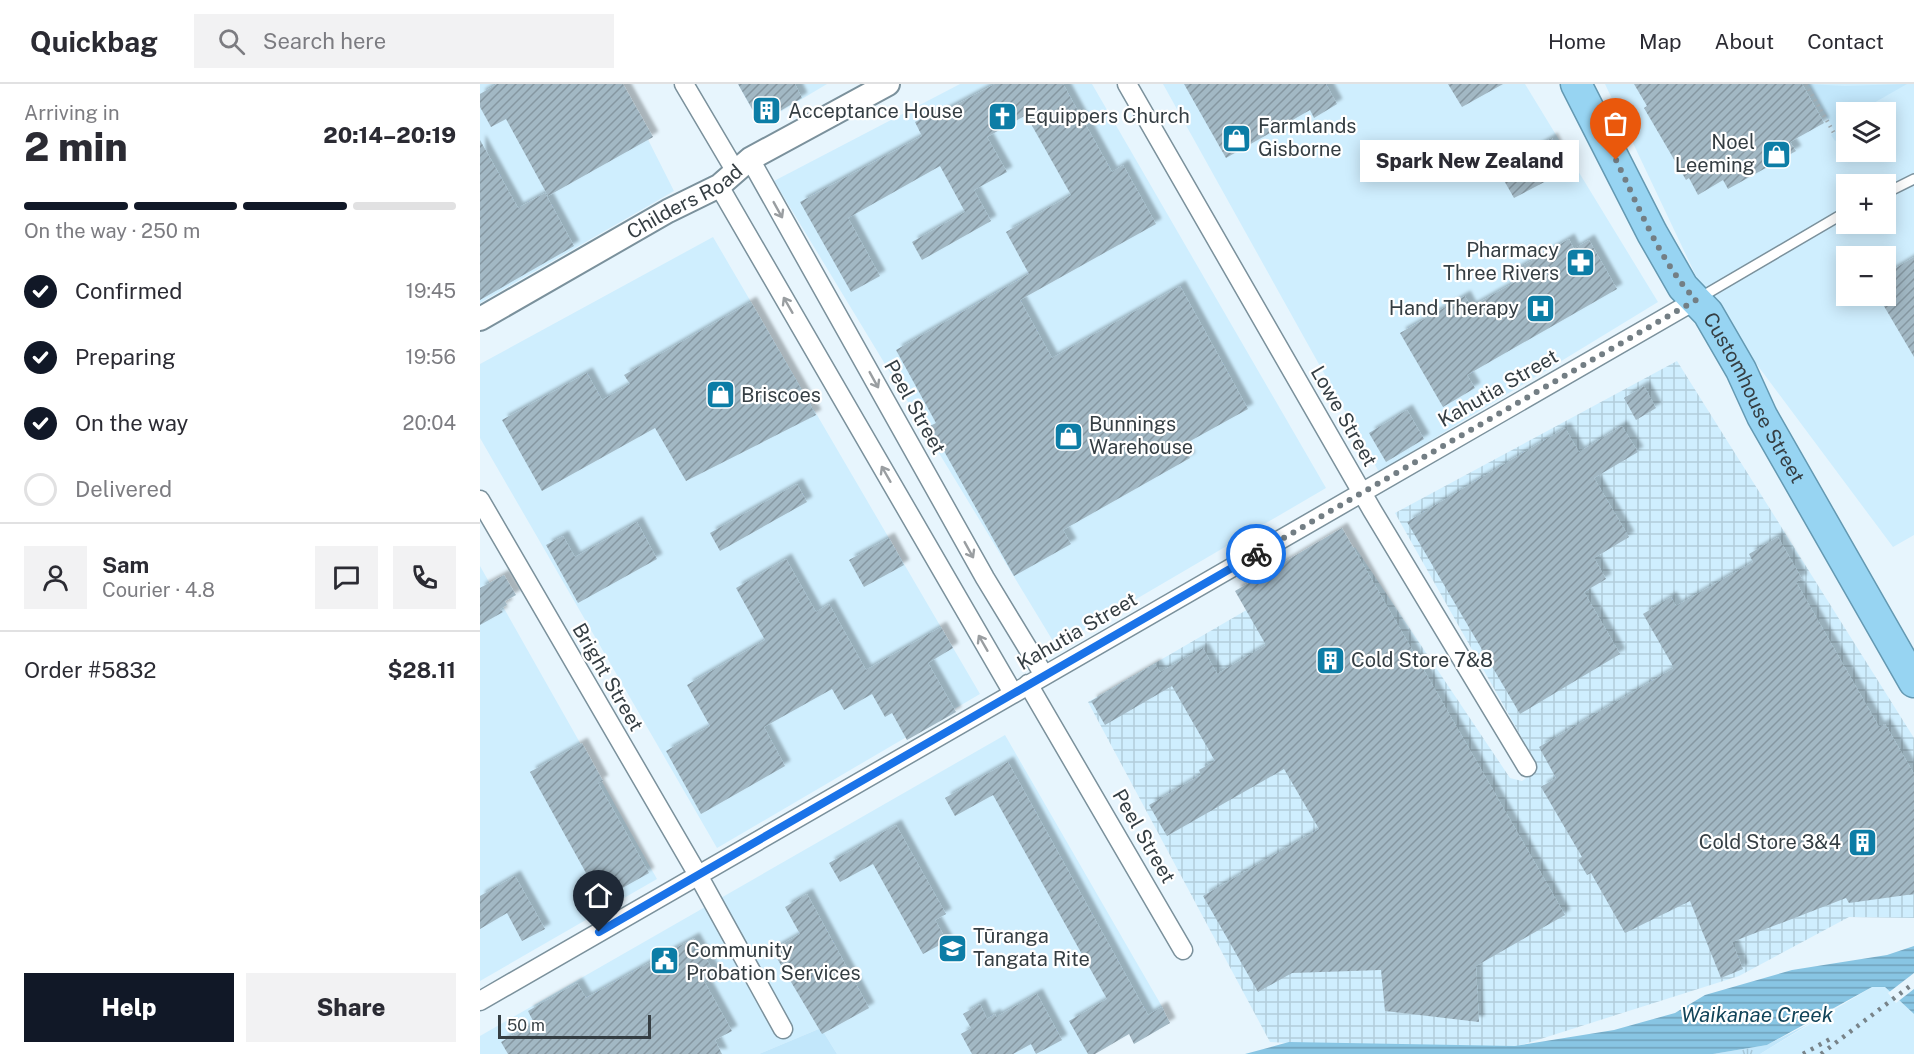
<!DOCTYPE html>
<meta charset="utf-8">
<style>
:root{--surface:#fff;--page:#f2f2f3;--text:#2b2b33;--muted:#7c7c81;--line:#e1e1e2;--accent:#111827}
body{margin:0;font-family:"Public Sans",sans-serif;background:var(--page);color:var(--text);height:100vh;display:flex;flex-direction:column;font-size:22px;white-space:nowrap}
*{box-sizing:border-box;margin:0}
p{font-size:20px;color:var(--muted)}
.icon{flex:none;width:33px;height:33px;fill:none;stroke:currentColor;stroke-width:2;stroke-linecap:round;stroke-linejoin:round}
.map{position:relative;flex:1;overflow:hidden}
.panel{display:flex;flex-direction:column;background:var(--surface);width:480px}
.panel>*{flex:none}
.fabs{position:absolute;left:1356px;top:18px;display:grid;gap:12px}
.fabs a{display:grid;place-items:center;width:60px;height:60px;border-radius:0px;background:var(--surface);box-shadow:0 3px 15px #0003;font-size:30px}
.scale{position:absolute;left:18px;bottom:15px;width:153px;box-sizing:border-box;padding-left:6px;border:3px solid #353e43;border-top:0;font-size:16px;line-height:21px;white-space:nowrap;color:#353e43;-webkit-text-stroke:4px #fff;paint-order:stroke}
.pin{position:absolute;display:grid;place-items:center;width:51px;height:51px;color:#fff;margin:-62px -26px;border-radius:50% 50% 50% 0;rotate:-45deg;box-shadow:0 0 6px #0007}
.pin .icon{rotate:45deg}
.courier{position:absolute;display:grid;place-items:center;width:60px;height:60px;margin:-30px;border:4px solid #1a73e8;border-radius:50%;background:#fff;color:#222;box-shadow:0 2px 8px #0007}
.bubble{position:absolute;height:42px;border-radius:0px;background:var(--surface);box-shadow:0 3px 15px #0003;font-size:20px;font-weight:800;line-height:42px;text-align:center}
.headline em{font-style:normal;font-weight:800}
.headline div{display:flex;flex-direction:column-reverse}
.headline{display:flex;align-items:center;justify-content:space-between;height:102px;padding:0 24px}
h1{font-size:39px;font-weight:800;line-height:45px}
.bar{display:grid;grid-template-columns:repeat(4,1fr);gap:9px 6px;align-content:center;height:72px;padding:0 24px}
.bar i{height:8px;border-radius:4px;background:var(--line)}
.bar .active{background:var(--accent)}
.bar p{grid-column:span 4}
.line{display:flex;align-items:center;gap:15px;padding:0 24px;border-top:2px solid var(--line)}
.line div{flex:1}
.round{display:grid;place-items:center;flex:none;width:63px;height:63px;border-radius:0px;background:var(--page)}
ol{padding:0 24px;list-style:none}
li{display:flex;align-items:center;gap:18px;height:66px}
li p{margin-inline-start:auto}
li .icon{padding:6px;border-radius:50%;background:var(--accent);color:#fff;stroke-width:4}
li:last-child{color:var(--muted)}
li i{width:33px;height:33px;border:3px solid var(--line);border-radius:50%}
.cta{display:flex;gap:12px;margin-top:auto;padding:12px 24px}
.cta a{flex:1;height:69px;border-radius:0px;background:var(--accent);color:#fff;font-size:24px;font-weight:800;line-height:69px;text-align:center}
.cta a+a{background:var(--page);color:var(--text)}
header{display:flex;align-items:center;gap:36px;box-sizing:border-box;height:84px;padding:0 30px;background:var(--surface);border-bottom:2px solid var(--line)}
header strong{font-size:28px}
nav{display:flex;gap:33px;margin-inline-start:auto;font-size:21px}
.search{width:420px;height:54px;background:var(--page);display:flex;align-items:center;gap:15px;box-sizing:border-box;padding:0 21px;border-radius:0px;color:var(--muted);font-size:22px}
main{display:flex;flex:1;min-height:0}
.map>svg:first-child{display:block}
.built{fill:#cfeefe;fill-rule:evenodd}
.industrial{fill:url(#industrial-grid)}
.park{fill:url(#park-tufts)}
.garden{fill:#c2e7fb}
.water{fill:url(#water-rules)}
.pier{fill:#e7f5fd}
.building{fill:url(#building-hatch);filter:url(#shadow)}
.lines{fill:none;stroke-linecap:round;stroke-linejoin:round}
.service-casing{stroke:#7b919c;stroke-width:12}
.minor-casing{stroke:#7b919c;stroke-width:21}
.tertiary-casing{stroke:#7b919c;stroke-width:26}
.trunk-casing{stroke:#6499b2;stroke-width:33}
.path{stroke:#a1adb4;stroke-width:4;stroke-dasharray:1.5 4.5;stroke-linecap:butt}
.service{stroke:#fff;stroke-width:9}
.minor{stroke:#fff;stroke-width:18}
.tertiary{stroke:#fff;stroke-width:22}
.trunk{stroke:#97d4f2;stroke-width:30}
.rail{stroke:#788389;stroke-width:4.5;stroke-dasharray:3 6;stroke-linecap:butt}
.oneway{stroke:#9a9ea1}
.done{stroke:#737e84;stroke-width:6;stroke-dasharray:0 10.8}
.route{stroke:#1a73e8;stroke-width:8}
.labels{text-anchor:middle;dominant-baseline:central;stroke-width:4.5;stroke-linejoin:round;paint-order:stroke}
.poi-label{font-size:20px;fill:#353e43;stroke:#fff;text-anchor:start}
.street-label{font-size:20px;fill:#353e43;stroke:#fff}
.water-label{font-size:21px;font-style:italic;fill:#114459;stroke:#fff}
</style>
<header>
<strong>Quickbag</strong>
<div class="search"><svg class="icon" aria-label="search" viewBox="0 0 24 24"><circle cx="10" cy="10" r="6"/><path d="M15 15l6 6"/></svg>Search here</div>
<nav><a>Home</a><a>Map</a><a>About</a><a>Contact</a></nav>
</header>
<main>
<section class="panel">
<div class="headline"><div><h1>2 min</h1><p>Arriving in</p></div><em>20:14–20:19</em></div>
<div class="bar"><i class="active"></i><i class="active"></i><i class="active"></i><i></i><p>On the way · 250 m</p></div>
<ol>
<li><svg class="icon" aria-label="check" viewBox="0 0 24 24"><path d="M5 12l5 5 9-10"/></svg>Confirmed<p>19:45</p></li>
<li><svg class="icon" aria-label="check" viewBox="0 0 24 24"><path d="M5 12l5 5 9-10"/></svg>Preparing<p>19:56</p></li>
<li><svg class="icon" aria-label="check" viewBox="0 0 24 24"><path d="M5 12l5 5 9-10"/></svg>On the way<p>20:04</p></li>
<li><i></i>Delivered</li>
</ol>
<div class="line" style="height:108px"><a class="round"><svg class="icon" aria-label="person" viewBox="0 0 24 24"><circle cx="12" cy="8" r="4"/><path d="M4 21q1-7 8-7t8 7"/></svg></a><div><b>Sam</b><p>Courier · 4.8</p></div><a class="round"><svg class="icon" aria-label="chat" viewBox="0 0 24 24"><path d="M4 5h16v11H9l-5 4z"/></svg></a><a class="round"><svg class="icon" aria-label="phone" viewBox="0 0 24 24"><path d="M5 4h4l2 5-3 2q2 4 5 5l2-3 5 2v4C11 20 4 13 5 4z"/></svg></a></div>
<div class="line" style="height:78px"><div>Order #5832</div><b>$28.11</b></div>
<div class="cta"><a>Help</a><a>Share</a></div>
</section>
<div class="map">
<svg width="1434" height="970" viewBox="0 0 1434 970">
<defs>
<pattern id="industrial-grid" width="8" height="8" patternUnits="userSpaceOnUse" patternTransform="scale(1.5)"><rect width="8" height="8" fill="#cfeefe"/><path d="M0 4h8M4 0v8" fill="none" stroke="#b2cddb"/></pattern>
<pattern id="park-tufts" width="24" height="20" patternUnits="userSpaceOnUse" patternTransform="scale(1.5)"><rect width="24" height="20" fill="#c2e7fb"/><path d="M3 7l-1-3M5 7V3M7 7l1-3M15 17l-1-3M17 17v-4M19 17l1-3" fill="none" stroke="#a7c7d8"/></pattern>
<pattern id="water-rules" width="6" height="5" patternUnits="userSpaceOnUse" patternTransform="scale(1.5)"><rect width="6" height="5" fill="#88c5e3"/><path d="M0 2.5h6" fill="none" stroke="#70a1ba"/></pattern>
<pattern id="building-hatch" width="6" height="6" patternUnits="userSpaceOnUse" patternTransform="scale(1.5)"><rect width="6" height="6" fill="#a2b8c4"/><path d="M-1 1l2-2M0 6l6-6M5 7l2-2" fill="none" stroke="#8597a1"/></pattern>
<filter id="shadow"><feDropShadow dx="5.5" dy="-5.5" stdDeviation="1.5" flood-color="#0004"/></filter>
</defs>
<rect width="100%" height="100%" fill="#e7f5fd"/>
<!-- built -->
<path class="built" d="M0,0H140L194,107L0,219Z
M258,0H347L280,40Z
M480,0H612L846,404L576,562L294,97Z
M683,0H1045L1178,218L899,388Z
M1125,0H1434V451L1413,463L1225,211ZM1366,28H1406V68H1366ZM1366,100H1406V140H1366ZM1366,172H1406V212H1366Z
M233,153L500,610L237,764L0,354V280Z
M0,482L177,795L0,897Z
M525,651L684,926L613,970H357L341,944L279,970H0V952Z
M1392,903H1405L1434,930V970H1280Z"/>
<!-- industrial -->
<path class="industrial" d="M1197,277L1434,654V834L1369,833L1259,892L1013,970L790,958L608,618L875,463L1030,694L1042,697L1055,688L1056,679L915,429Z"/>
<!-- park -->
<path class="park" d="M1332,938L1280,970H1233L1287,961Z"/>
<!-- garden -->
<path class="garden" d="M1328,0L1365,2L1427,0L1378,28H1366V51L1355,57L1351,51L1355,48Z
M341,944L357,970H279Z"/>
<!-- water -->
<path class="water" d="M1434,862V930L1405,903H1392L1287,961L1233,970H765L809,958L1035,962L1134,946L1195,929L1225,911L1312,886L1407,871Z"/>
<!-- pier -->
<path class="pier" d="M1434,889V905L1416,919L1408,909Z"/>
<!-- building -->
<path class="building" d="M17,0H143L173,53L68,112L26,35L11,43L0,23V10Z
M258,0H315L322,14L280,39Z
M515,0H583L632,88L643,81L676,140L540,216L572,274L700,202L768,325L703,361L710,374L583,446L591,460L534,492L450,342L456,339L416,266L549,190L526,148L591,111L546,31L507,53L527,88L494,106L511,137L442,176L432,158L485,128L460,82L368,134L400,192L371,208L320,118L442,52L435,38L451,30L453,33Z
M704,0H846L857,20L834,34L830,26L746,74Z
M968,0H1023L982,23Z
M1154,0H1322L1344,39L1310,58L1316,67L1248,105L1243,96L1218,111L1209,94L1206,96L1164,24L1167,22Z
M1072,54L1089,85L1034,114L1018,86Z
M0,56L38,124L65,109L94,162L0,216Z
M1089,155L1094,165L1109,156L1137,205L987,291L995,304L963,323L920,249L985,212L991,223L1037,197L1032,188Z
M1434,173V273L1398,212H1406V190Z
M271,218L336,331L206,397L175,344L62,407L22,336L107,289L122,316L150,300L144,291Z
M1164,302L1176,324L1156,336L1144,314Z
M927,326L944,355L906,378L889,349Z
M1142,342L1158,368L1114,394L1149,453L1114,474L1126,495L1104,508L1140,570L1040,630L927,438L1085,344L1099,368Z
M317,400L327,418L240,467L230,449Z
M157,438L177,475L98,519L66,461L83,452L95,473Z
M862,444L1085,831L996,882L999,938L905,927L901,886L812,889L778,908L723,812L839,745L804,685L687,752L669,721L721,691L719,686L735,677L692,602L625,641L611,617L675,580L680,588L723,564L737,590L786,561L755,507Z
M1298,453L1322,495L1316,498L1399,643L1405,640L1434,690V810L1369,819L1366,814L1252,858L1263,885L1241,894L1210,817L1145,849L1111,789L1107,791L1098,776L1102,773L1061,703L1076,694L1059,663L1194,584L1163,530L1191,513L1196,522L1273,478L1269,470Z
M409,454L424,481L384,503L369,476Z
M306,475L336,528L349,520L386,586L461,543L473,564L448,579L476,628L427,656L412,629L405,633L392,610L364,626L352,605L284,643L305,682L221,730L186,667L230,642L207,601L285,556L256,504Z
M24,491L36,511L25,517L27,521L20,525L23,528L0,541V504Z
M102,659L123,697L118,699L169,789L121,816L50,688Z
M528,678L668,931L682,923L690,939L654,960L649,950L615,970H608L589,937L627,915L513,711L475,732L465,714Z
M416,741L466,830L455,836L467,857L443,870L393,780L360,798L349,779Z
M35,792L65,845L42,857L27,829L0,845V812Z
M327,810L389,924L342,950L292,866L320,850L305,823Z
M214,854L237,893L225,899L252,947L235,956L242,970H28L21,958L54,939L48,927L97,899L106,914Z
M557,910L582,956L556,970L551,960L533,970H492L481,950L491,944L483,930L500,920L507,935L515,930L516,933Z"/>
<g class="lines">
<defs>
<path id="service" d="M1406,109L1434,95
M1221,213L1366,128"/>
<path id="minor" d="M204,0L256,88
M647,0L892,426L1047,683
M270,75L505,494L564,591
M239,102L533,609
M0,416L218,791L303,945
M548,600L703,866
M0,917L1216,216"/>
<g id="tertiary">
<path id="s1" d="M0,235L188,127L239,102L270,75L408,0"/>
</g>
<g id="trunk">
<path id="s2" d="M1096,0L1172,149L1203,203L1228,229L1261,286L1282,332L1434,598"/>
</g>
</defs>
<!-- service casing -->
<use href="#service" class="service-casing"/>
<!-- minor casing -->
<use href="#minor" class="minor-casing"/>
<!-- tertiary casing -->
<use href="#tertiary" class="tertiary-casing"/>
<!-- trunk casing -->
<use href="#trunk" class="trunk-casing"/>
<!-- path -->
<path class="path" d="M1326,0L1354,49"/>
<!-- service -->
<use href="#service" class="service"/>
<!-- minor -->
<use href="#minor" class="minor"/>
<!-- tertiary -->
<use href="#tertiary" class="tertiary"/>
<!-- trunk -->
<use href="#trunk" class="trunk"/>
<!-- rail -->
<path class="rail" d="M1323,970L1350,955
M1341,970L1434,899"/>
</g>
<!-- one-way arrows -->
<defs><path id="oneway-shaft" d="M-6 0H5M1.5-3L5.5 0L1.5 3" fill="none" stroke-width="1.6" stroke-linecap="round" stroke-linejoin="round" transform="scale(1.5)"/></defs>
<g class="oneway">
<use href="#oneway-shaft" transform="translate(298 126) rotate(61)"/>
<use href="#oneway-shaft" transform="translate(308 221) rotate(-120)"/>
<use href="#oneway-shaft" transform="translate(394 296) rotate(61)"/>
<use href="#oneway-shaft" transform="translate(406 390) rotate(-120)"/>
<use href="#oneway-shaft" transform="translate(489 466) rotate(61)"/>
<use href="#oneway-shaft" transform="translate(503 559) rotate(-120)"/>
</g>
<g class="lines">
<!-- done -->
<path class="done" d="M776,470L1216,216C1181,180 1158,121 1136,76"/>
<!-- route -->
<path class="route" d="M119,848L776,470"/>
</g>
<!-- icons -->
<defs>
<symbol id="building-square" viewBox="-11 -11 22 22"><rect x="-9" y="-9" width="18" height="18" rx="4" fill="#0c7da6" stroke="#fff"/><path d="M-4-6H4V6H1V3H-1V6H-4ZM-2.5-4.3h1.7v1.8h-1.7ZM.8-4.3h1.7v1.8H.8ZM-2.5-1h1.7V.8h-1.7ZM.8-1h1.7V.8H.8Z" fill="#fff"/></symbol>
<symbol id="church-square" viewBox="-11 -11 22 22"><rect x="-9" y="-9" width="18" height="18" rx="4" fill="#0c7da6" stroke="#fff"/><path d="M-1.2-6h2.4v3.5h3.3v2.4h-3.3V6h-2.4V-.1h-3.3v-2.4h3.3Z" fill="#fff"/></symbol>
<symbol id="shop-square" viewBox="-11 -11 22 22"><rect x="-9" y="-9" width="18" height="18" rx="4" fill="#0c7da6" stroke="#fff"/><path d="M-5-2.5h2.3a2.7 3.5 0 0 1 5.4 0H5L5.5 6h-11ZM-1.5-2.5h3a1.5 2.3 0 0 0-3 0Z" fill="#fff"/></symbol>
<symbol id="pharmacy-square" viewBox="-11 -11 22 22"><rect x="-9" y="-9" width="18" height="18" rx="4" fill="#0c7da6" stroke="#fff"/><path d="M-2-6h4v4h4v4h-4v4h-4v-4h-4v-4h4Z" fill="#fff"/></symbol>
<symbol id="hospital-square" viewBox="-11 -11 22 22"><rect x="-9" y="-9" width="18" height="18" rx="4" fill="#0c7da6" stroke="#fff"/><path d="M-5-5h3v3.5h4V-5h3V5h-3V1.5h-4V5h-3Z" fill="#fff"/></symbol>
<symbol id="school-square" viewBox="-11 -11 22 22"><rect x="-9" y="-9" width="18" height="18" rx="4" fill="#0c7da6" stroke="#fff"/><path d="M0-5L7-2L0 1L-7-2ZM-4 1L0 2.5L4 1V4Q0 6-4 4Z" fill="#fff"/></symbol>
<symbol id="civic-square" viewBox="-11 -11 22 22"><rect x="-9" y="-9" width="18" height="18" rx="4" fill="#0c7da6" stroke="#fff"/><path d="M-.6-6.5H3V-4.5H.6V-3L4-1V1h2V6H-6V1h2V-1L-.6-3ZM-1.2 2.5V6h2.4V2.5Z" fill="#fff"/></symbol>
</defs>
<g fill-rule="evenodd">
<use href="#building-square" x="270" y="10" width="33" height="33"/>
<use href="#church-square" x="506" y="16" width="33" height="33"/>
<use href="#shop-square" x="740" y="38" width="33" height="33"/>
<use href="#shop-square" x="1280" y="54" width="33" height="33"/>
<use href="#pharmacy-square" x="1084" y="162" width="33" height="33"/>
<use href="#hospital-square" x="1044" y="208" width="33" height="33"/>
<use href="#shop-square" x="224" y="294" width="33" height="33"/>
<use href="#shop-square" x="572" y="336" width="33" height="33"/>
<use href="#building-square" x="834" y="560" width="33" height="33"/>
<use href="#building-square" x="1366" y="742" width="33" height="33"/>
<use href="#school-square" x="456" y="848" width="33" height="33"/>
<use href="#civic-square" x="168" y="860" width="33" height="33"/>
</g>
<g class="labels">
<!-- poi labels -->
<g class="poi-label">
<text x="308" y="27">Acceptance House</text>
<text x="544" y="32">Equippers Church</text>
<text x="778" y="42">Farmlands<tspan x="778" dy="23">Gisborne</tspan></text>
<text x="1275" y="58" text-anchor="end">Noel<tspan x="1275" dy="23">Leeming</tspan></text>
<text x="1079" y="166" text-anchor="end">Pharmacy<tspan x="1079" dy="23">Three Rivers</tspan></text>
<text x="1039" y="224" text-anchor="end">Hand Therapy</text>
<text x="261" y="311">Briscoes</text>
<text x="609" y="340">Bunnings<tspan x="609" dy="23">Warehouse</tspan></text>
<text x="871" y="576">Cold Store 7&amp;8</text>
<text x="1361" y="758" text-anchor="end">Cold Store 3&amp;4</text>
<text x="493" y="852">Tūranga<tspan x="493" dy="23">Tangata Rite</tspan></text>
<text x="206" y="866">Community<tspan x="206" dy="23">Probation Services</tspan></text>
</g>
<!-- street labels -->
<g class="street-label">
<text stroke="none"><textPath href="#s1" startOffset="236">Childers Road</textPath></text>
<text transform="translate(1018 304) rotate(-30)">Kahutia Street</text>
<text stroke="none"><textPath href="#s2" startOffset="362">Customhouse Street</textPath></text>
<text transform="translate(435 323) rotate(61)">Peel Street</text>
<text transform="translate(864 332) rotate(60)">Lowe Street</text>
<text transform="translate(597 547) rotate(-30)">Kahutia Street</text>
<text transform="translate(128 593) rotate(60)">Bright Street</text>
<text transform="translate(664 752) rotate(60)">Peel Street</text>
</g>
<!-- water labels -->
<g class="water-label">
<text x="1277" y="930">Waikanae Creek</text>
</g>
</g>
</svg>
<div class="fabs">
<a><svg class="icon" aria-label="layers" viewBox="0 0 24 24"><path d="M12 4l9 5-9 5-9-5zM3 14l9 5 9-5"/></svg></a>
<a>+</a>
<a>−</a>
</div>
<div class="scale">50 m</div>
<div class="pin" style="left:1136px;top:76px;background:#ea580c"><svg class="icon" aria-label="bag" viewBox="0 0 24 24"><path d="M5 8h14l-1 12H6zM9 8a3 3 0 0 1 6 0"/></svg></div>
<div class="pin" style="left:119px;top:848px;background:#1f2937"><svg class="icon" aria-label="home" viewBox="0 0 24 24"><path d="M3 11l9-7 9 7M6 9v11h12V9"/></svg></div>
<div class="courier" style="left:776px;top:470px"><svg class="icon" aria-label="bike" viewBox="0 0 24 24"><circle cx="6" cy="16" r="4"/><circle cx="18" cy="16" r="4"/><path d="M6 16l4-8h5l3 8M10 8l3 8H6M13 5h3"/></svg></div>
<div class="bubble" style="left:880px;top:56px;width:219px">Spark New Zealand</div>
</div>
</main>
